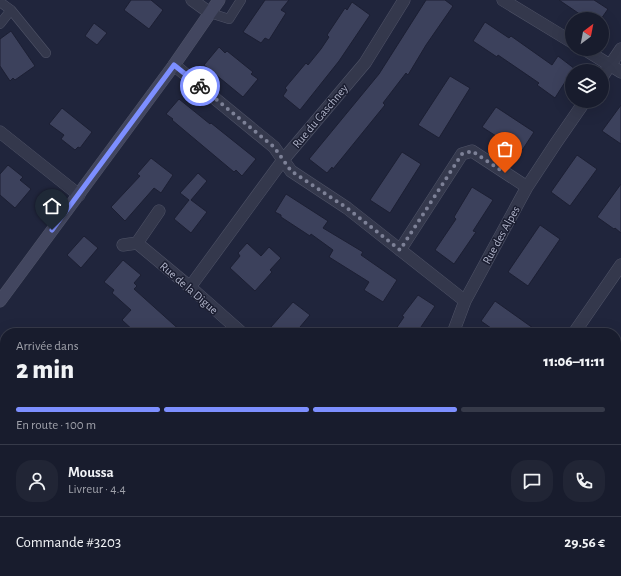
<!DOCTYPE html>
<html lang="fr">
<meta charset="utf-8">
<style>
:root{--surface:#181c2d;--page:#212535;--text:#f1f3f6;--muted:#9fa1aa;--line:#363a49;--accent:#7d8fff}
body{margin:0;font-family:"Alegreya Sans",sans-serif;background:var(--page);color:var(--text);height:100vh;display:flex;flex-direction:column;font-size:15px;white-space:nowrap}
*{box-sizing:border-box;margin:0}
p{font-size:13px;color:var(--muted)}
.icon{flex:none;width:22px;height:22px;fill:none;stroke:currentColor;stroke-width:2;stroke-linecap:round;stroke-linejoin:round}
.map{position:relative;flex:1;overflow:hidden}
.sheet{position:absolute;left:0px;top:328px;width:621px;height:248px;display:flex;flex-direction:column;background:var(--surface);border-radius:16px 16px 0 0;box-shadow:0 4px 16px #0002,0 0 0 1px var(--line)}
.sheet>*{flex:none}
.needle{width:26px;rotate:32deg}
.controls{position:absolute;left:565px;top:12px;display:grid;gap:8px}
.controls a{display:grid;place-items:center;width:44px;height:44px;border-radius:50%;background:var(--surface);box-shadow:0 4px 16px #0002,0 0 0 1px var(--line);font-size:20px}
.pin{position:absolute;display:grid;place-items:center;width:34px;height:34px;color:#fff;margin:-41px -17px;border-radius:50% 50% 50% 0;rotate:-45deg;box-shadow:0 0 4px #0007}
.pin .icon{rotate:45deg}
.courier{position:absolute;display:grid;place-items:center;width:40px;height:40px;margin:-20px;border:3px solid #7d8fff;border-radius:50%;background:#fff;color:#222;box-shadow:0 1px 5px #0007}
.headline em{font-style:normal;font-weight:800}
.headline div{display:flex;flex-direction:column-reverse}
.headline{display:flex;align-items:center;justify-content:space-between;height:68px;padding:0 16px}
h1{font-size:26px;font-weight:800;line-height:30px}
.bar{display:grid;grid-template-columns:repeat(4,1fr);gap:6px 4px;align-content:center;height:48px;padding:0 16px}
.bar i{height:5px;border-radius:3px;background:var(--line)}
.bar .active{background:var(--accent)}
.bar p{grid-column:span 4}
.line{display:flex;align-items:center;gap:10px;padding:0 16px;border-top:1px solid var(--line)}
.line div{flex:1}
.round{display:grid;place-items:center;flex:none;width:42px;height:42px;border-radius:16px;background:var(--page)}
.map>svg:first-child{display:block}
.building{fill:#3c415c;stroke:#1c1f33}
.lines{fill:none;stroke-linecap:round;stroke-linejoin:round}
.lane-casing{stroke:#4f5367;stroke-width:10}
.street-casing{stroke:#4f5367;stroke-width:13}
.secondary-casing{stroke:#4f5367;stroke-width:13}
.lane{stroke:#34384c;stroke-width:9}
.street{stroke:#34384c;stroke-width:12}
.secondary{stroke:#42465f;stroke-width:12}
.done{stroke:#7d8197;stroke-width:4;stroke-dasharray:0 7.2}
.route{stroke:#7d8fff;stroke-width:5}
.labels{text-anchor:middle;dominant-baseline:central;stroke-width:3;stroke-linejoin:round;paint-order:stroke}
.street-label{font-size:12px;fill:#afb3c8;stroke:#1a1d30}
</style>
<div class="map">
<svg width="621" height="576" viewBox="0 0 621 576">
<rect width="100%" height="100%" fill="#20253c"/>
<!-- building -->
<path class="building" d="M131,0H151L163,10L149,29L124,10Z
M265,0H289L281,10L286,13L269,40L265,38L261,43L243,32Z
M426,0H445L453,6L426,45L408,75L406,73L383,103L385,105L333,169L332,167L327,173L309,159L379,74Z
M559,0H594L608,9L601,19H587Z
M352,2L370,15L339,61L300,110L283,96L287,90L285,88L306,63L308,65L321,49L329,37L327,35L345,8L347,10Z
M485,22L509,38L511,36L552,65L558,56L575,69L572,71L555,98L537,85L539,83L498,55L497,57L473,41Z
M94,23L107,33L97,45L85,36Z
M11,31L35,66L15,80L13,78L10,81L0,66V39Z
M219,47L225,53L227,51L253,72L251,74L258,79L243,97L204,65Z
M450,76L470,88L439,138L418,125Z
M179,99L210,124L211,123L256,159L242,176L236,170L234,172L172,120L173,119L166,114Z
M621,105V144L602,131Z
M496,107L534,132L521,152L482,127Z
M62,108L92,132L80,148L78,147L75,150L61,139L64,135L49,124Z
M402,152L421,164L390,213L370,200Z
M577,155L597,169L570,206L551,192Z
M151,158L173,175L161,193L154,188L125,221L111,207L140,176L137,174Z
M8,165L23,177L20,180L31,189L15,208L0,195V174Z
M198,173L207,181L191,200L207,212L191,233L174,219L189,200L180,193Z
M621,184V233L615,228L614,229L597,217Z
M472,187L493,200L473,231L476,232L454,264L435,250L456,219L454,217Z
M286,194L328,221L323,228L363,252L361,255L397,280L383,302L364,290L369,282L329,257L333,250L311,234L310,236L281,217V215L275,212Z
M540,225L560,239L528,286L508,272Z
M84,236L98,248L81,268L67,255Z
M247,243L261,256L269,247L281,258L270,270L272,272L255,291L230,268L240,256L238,253Z
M123,260L141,275L134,283L137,286L134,289L183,333H136L122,320L131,310L112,293L114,290L104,282Z
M418,295L435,306L417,333H393L404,317L402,316Z
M495,301L540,333H498L481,321Z
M293,302L310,315L295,333H278L271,327Z"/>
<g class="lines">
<defs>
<path id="lane" d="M0,2L11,10L46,53
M210,13L229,19L241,0
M0,24L11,10"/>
<path id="street" d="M192,0L210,13
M503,0L572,42
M584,49L621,72
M174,65L274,147L291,171L347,208L465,301
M602,77L621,49
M0,132L79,195
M137,243L190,287L242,333
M123,245L137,243L159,211
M400,250L462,154L472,151L527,187
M190,287L283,160L365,63L404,0
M453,333L465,301L527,187L556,143L585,101
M574,333L621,265
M507,571L512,576
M173,576L177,571"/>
<path id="secondary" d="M0,301L174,65L219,0
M0,540L5,545
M616,554L621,548
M31,571L36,576
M597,576L601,571"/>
</defs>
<!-- lane casing -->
<use href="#lane" class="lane-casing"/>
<!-- street casing -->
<use href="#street" class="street-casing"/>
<!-- secondary casing -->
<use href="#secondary" class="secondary-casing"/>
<!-- lane -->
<use href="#lane" class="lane"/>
<!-- street -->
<use href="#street" class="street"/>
<!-- secondary -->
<use href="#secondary" class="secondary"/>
</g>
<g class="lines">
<!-- done -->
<path class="done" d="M200,86L274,147L291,171L347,208L400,250L462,154L472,151L505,173"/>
<!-- route -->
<path class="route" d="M52,230L174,65L200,86"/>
</g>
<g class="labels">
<!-- street labels -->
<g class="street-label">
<text transform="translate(320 116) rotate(-50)">Rue du Gaschney</text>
<text transform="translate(501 235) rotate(-61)">Rue des Alpes</text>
<text transform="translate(189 288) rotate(41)">Rue de la Digue</text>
</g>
</g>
</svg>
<div class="controls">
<a><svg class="needle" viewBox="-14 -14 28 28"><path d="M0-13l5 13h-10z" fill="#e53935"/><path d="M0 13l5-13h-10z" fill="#9fa1aa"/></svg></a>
<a><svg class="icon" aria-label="layers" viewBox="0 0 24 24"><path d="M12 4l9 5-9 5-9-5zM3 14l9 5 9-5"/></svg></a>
</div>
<div class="pin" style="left:505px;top:173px;background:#ea580c"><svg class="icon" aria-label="bag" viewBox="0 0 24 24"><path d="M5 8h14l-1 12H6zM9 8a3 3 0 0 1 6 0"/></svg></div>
<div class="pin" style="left:52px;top:230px;background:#1f2937"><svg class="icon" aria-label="home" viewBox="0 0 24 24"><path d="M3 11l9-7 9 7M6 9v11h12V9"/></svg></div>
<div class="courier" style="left:200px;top:86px"><svg class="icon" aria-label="bike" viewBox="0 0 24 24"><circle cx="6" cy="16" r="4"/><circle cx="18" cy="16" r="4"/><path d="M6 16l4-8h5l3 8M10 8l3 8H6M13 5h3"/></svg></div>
<section class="sheet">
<div class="headline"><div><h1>2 min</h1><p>Arrivée dans</p></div><em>11:06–11:11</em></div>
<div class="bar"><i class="active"></i><i class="active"></i><i class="active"></i><i></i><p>En route · 100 m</p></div>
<div class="line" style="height:72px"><a class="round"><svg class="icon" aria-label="person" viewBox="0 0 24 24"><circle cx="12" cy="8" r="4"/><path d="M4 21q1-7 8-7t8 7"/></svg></a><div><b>Moussa</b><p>Livreur · 4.4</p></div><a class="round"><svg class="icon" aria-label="chat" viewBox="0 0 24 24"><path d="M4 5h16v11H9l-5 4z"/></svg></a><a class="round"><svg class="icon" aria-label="phone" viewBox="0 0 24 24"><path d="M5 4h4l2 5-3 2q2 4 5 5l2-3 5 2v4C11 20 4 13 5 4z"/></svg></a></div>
<div class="line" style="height:52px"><div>Commande #3203</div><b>29.56 €</b></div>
</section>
</div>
